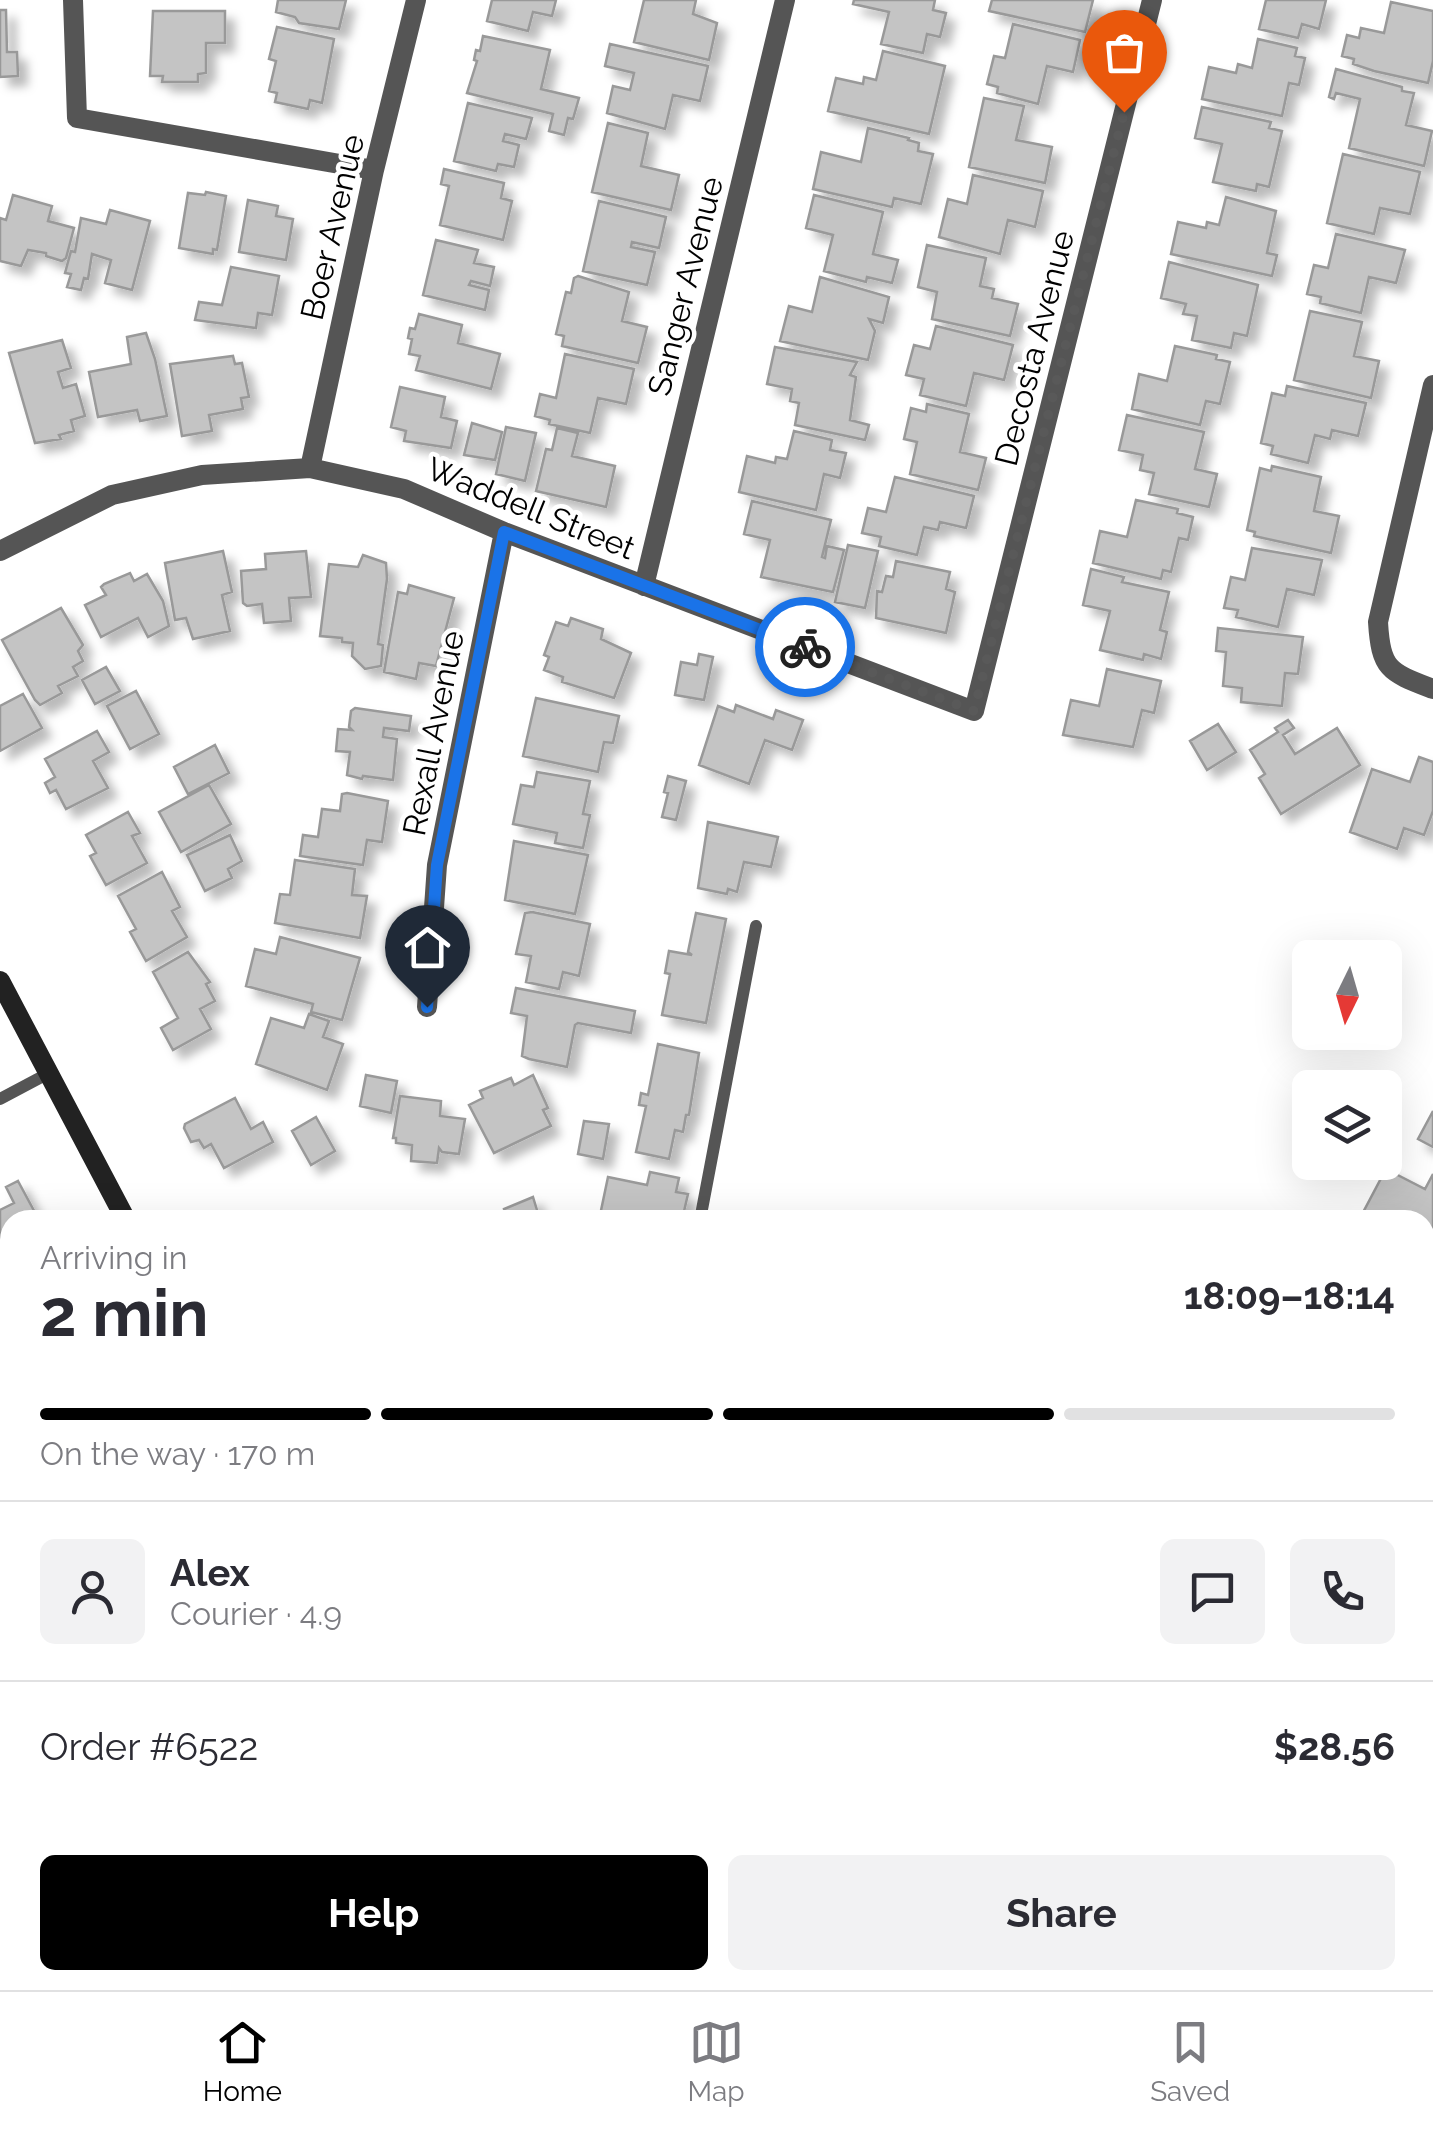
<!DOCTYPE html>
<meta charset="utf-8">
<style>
:root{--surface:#fff;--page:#f2f2f3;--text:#2b2b33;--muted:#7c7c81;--line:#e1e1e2;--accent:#000}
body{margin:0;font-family:Raleway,sans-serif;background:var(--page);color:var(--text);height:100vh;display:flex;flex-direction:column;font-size:38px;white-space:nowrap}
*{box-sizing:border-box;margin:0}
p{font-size:32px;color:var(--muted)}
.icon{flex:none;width:55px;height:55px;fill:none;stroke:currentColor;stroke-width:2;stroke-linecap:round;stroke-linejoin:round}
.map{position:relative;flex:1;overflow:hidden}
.drawer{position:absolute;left:0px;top:1210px;width:1435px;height:780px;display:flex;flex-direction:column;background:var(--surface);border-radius:30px 30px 0 0;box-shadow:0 10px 40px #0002}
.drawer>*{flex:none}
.needle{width:65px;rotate:185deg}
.buttons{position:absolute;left:1292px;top:940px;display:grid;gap:20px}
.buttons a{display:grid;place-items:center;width:110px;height:110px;border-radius:15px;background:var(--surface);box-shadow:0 10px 40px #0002;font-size:50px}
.pin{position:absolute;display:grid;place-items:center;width:85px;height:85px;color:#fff;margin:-102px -42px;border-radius:50% 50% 50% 0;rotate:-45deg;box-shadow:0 0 10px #0007}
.pin .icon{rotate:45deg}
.courier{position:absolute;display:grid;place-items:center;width:100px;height:100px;margin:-50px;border:8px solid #1a73e8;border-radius:50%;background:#fff;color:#222;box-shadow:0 2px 12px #0007}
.headline em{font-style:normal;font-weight:700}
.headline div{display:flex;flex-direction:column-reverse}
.headline{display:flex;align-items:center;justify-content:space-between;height:170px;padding:0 40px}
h1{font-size:65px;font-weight:700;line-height:75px}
.bar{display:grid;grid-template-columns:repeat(4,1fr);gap:15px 10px;align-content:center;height:120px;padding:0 40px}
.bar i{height:12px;border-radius:8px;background:var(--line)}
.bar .current{background:var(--accent)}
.bar p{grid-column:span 4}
.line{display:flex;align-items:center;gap:25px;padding:0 40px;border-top:2px solid var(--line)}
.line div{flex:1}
.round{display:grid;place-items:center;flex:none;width:105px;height:105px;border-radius:15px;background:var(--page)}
.primary-button{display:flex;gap:20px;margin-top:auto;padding:20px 40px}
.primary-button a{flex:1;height:115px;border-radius:15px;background:var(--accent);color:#fff;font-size:40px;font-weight:700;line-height:115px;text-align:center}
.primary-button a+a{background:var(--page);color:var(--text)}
.tab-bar{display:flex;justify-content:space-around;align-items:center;height:140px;border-top:2px solid var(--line);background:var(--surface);font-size:28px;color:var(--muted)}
.tab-bar a{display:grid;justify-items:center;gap:5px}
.tab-bar .current{color:var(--accent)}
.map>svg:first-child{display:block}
.building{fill:#c4c4c4;stroke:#999;stroke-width:2.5;filter:url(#shadow)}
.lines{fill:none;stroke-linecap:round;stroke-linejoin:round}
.service{stroke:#555;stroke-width:12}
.minor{stroke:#555;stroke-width:20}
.secondary{stroke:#222;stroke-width:20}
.done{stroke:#595959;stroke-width:10;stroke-dasharray:0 18}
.route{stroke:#1a73e8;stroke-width:12}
.labels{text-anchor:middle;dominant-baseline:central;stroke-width:9;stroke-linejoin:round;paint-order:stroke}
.street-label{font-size:32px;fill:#000;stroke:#fff}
</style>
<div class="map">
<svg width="1433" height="1990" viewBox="0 0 1433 1990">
<defs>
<filter id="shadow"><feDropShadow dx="9" dy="9" stdDeviation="5" flood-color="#0004"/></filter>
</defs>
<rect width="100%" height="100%" fill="#fff"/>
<!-- building -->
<path class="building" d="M278,0H346L339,29L299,23L295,17L276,12Z
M492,0H556L552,16L533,12L528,31L487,21Z
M644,0H696L693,14L717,23L709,60L634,42Z
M854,0H935L933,10L946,13L940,37L927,34L923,53L881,44L889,12L853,4Z
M992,0H1093L1085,32L989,11Z
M1266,0H1326L1319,29L1302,24L1298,38L1259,29Z
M1391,2L1433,11V61L1428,83L1374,71L1353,64L1354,59L1342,56L1347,35L1359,38L1361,28L1384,33Z
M0,10H6L7,52H17L18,76L0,77Z
M153,11H225V43H206V73L198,74V82H162L163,76H150Z
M1013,24L1080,40L1073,72L1047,66L1038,104L997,93L998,87L987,84L994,56L1005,58Z
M277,27L334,39L322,103L310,100L308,109L275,102L277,93L269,91L276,61L269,59Z
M483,36L550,50L541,89L579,98L573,119L568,118L564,135L549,131L553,114L467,93L477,61L474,60L476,50L480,51Z
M1258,39L1297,48L1295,56L1305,58L1299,85L1289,83L1282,116L1202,99L1209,67L1236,73L1238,64L1252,68Z
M610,44L708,66L700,101L673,95L665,129L607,113L613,86L630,90L634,73L605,66Z
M883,51L945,66L929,134L828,111L836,78L863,84L864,77L876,80Z
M1336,69L1402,87V91L1414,93L1406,125L1432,131L1424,166L1349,148L1360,99L1336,93L1334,99L1329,97Z
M984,98L1024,106L1016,140L1052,147L1045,183L969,167Z
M468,103L532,118L526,139L505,134L503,141L519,145L514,167L498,164L496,171L454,161Z
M1202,107L1271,122L1269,128L1282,131L1269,187L1257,184L1256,191L1213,182L1222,144L1195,138Z
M608,123L648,133L641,166L679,175L671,210L592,192Z
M868,128L909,138L908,140L919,143L918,151L933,154L921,204L894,198L892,207L813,189L821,152L861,162Z
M1343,154L1420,172L1410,214L1380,208L1374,234L1327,223Z
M444,169L504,183L501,198L512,201L503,240L440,225L449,186L441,184Z
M973,175L1043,191L1035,227L1008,220L1000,254L939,237L948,199L967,204Z
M206,192L226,196L217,250L213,249V254L179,248L188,193L205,195Z
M13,195L52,206L48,221L74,228L66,258L62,261L46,256V253L28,250L21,266L0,261V218L6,220Z
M814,195L883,212L873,254L898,260L892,283L867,277L866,282L824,271L833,235L806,228Z
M1226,197L1276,211L1267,253L1277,255L1272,276L1171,254L1178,222L1206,228L1207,222L1219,225Z
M248,200L278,206L276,216L293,219L286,260L239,252Z
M599,201L666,217L659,248L632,242L631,247L655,252L647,285L583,271Z
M110,210L150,221L132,290L105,283L111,260L92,254L88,279L84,278L81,290L67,287L71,274L65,273L71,251L75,252L81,218L106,224Z
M1336,234L1405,250L1396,283L1369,277L1361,313L1320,303L1321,297L1307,294L1314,265L1328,268Z
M436,240L478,250L474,263L494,267L490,286L471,281L469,285L489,290L485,310L423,295Z
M927,245L986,258L980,286L994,289L992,298L1018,304L1010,336L932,319L937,292L918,287Z
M1169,262L1258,285L1247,336L1234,333L1231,348L1192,340L1197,316L1183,314L1186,304L1161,298Z
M231,267L279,276L272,315L258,313L256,328L195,320L199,302L222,305Z
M578,276L629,292L622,321L647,327L638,363L562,346L564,336L556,334L566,292L571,293L574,278Z
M820,277L889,297L883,323L869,319L875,331L868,360L780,341L789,306L812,312Z
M1310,311L1362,322L1354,356L1379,361L1371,398L1294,380Z
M419,314L462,325L458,343L500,354L491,389L416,370L420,356L409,354L412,339L408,338L410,328L415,329Z
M936,326L1013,345L1004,380L974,373L966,406L920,395L924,379L906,375L914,345L930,349Z
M146,333L155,359L167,416L140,421L137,410L98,417L89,372L131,364L127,337Z
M62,340L71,368L58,372L63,388L76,384L85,416L71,420L74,431L59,435L61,439L35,443L9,353Z
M1175,346L1217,355L1216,359L1230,362L1220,404L1206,401L1200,425L1132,409L1139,374L1167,381Z
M775,347L857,362L850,375L856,377L850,420L869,425L865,440L795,425L799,403L790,401L792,389L767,384Z
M565,354L634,369L626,404L598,398L590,433L549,424L550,420L535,416L540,394L556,398Z
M233,356L235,364L242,363L249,397L241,398L243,409L209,415L212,431L182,436L170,364Z
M1287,386L1366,403L1358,436L1332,430L1330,439L1315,435L1308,463L1271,454L1273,446L1261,443L1272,393L1285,396Z
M400,387L445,397L441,417L457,421L451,448L404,441L406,431L391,427Z
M927,404L969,414L960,452L986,458L978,490L910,474L917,442L904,439L911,408L926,412Z
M1127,415L1204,432L1195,469L1217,474L1209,507L1149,494L1154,473L1140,470L1143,455L1119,450Z
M472,423L502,432L495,460L464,455Z
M506,427L536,433L525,481L496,474Z
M557,428L578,433L572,456L615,466L606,507L536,491L546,449L552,450Z
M794,431L832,440L830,450L846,453L840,478L824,474L816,510L739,492L747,456L775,463L776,457L787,459Z
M1272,466L1321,477L1314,511L1339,516L1331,553L1254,536L1255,532L1247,530L1260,468L1271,471Z
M895,477L974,496L966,528L940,522L938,530L924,527L917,555L879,546L881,537L862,533L868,508L886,512Z
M1136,500L1178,509L1177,513L1193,517L1188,540L1179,538L1171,572L1163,570L1161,579L1093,563L1100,531L1127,537Z
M752,501L831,520L822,557L825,558L827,546L844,550L833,592L761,577L770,540L744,534Z
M848,545L878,551L865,608L835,602Z
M1252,548L1322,560L1314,595L1287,589L1278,627L1236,617L1238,610L1224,608L1231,577L1245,580Z
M223,551L232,592L222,595L230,631L193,639L186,618L175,620L165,563Z
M306,551L311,597L289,598L291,621L264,623L262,604L247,606L243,603L241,571L266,569L265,554Z
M363,555L386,563L387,579L378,644L383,645L381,666L365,669L352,656L353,643L342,642V638L320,636L329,564L358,567Z
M896,561L950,572L946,589L955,592L946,633L876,618L877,591L882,592L886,576L893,577Z
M1091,569L1124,577L1122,582L1169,592L1160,630L1167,632L1161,659L1144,654L1143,660L1100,650L1110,611L1083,605Z
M130,573L134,581L147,574L163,601L169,626L148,637L138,618L101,637L85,605L106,595L101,587L104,584Z
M409,585L454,598L436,666L419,663L416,679L384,672L398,592L407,594Z
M61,608L83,645L78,651L83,661L73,667L78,676L58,686L62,693L40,705L35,700L2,640Z
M571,618L603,629L601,639L631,653L614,698L562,682L563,677L544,670L549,657L544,655L556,622L568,626Z
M1218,628L1303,637L1298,674L1285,673L1282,706L1241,702L1242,688L1223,686L1226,652L1216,651Z
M699,654L713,657L704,700L675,695L681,662L697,665Z
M106,667L120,691L95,704L82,680Z
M1107,669L1161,681L1154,713L1142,710L1133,747L1063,735L1071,700L1099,706Z
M136,691L159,734L130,749L107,706Z
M23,694L42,728L0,751V706Z
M536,698L619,716L613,743L604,742L598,772L523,756Z
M736,705L773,719L776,710L803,720L792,750L765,740L749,784L699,765L718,706L734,712Z
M355,708L411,716L409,731L384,728L383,737L397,739L393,780L363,776L362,779L347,775L350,752L336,751L338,729L352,730L349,727L351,711Z
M1288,720L1294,728L1283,735L1295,754L1337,728L1360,765L1281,814L1259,778L1265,774L1250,750L1278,732L1275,728Z
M1218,724L1236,752L1207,770L1190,741Z
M97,731L109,752L93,761L108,788L66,809L56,790L50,793L45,783L55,777L45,759Z
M215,745L229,773L188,794L174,767Z
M1419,757L1433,762V811L1424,835L1404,828L1397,849L1350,832L1372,769L1410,782Z
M537,772L590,781L583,814L590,815L583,848L555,843L557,833L513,824L521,785L534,787Z
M668,776L686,781L676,820L662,817L668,793L664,792Z
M209,785L231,824L181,852L159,812Z
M347,793L388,801L382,842L367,840L363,865L300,856L303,835L318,837L322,809L340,811L342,794Z
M128,812L140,833L132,836L147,863L106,885L90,856L96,853L86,835Z
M708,822L778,837L771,867L744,862L737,892L728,889L727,894L698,888Z
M230,835L242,861L228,869L232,878L205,891L187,855Z
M514,841L588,855L575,914L505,900Z
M295,860L355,869L352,895L367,896L360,938L275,923L280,894L290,895Z
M162,872L180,907L172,911L187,937L146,961L130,932L136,929L118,896Z
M532,912L590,924L579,976L563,972L559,989L526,982L531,956L516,954L525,913Z
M696,913L726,919L706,1023L662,1015L670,974L665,973L669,951L692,955L688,952Z
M280,937L360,958L342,1020L311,1012L313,1004L246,986L255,949L276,954Z
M188,952L210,982L206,984L215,1001L200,1009L211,1029L173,1050L161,1028L178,1018L153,972Z
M516,988L635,1011L631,1033L578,1023L575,1025L567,1067L529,1059L522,1056L527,1016L511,1013Z
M309,1014L329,1021L323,1037L343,1044L327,1090L256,1064L271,1018L304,1028Z
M658,1044L699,1053L689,1115H686L683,1132L675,1130L669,1159L636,1152L646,1106L639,1105L641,1093L648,1095Z
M366,1075L397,1081L391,1113L360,1106Z
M533,1075L548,1108L543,1110L551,1126L494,1153L469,1105L483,1098L480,1091L511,1078L514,1085Z
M400,1096L441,1101L440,1116L465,1119L459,1154L442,1152L439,1148L437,1163L411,1161L412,1145L396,1143V1138H393Z
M235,1098L251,1129L263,1122L273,1142L224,1168L211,1144L204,1148L199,1140L191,1142L184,1128L185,1124Z
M1433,1111V1147L1418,1139Z
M316,1117L335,1151L311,1165L292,1131Z
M584,1121L609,1124L603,1159L578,1154Z
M1386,1169L1425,1189L1433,1174V1258L1425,1254V1220H1359Z
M650,1172L679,1178L676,1192L688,1194L682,1220H599L608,1177L647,1185Z
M18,1181L39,1220H10V1265L0,1270V1210L14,1203L6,1187Z
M533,1197L540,1220H507L504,1209Z
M10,1291V1352L0,1357V1296Z
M1425,1300L1433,1304V1369L1425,1365Z
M10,1397V1458L0,1464V1403Z
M1425,1412L1433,1416V1483L1425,1479Z
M0,1554L10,1578V1644L0,1649Z
M1433,1923V1990H1392L1388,1980H1425V1933Z
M0,1948L10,1952V1980H17L13,1990H0Z
M277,1980H330L333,1990H250Z
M588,1980H716L720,1990H592Z
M920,1980H946L952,1986L958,1980L967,1984L970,1980H989L994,1986L990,1990H910Z
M999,1980H1061L1052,1990H1010Z
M1131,1980H1155L1167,1990H1123Z"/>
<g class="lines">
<!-- service -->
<path class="service" d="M0,1099L49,1073
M700,1220L756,926
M0,1284L10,1279
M0,1485L10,1479
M1425,1643L1433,1647
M0,1834L10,1856
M132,1980L136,1990
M351,1980L355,1990
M29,1990L32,1980
M162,1990L190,1980"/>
<!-- minor -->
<path class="minor" d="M73,0L77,118L374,170
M1433,385L1378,622C1381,670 1389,672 1433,689
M310,468L374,170L416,0
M0,551L112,495L202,475L310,468L404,489L504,532L974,711L1152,0
M644,586L785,0
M427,1007L437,865L504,532
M1425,1741L1433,1745
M0,1755L10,1749
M1425,1843L1433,1833
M1309,1990L1317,1980"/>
<!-- secondary -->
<path class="secondary" d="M0,981L126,1220
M461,1980L464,1990"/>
</g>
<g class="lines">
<!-- done -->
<path class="done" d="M805,647L974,711L1124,112"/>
<!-- route -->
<path class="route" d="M427,1007L437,865L504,532L805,647"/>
</g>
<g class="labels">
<!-- street labels -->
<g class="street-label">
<text transform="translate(332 227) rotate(-77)">Boer Avenue</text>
<text transform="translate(685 286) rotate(-76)">Sanger Avenue</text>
<text transform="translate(1034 348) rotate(-76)">Decosta Avenue</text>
<text transform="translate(531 508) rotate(22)">Waddell Street</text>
<text transform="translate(433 733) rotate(-79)">Rexall Avenue</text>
</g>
</g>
</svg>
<div class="buttons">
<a><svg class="needle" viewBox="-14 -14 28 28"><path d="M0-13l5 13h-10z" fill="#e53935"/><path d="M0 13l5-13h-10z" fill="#7c7c81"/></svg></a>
<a><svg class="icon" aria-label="layers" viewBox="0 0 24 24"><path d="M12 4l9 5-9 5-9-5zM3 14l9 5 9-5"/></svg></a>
</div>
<div class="pin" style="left:1124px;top:112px;background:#ea580c"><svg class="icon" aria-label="bag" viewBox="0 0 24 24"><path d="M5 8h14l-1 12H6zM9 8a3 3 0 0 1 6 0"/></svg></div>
<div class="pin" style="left:427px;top:1007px;background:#1f2937"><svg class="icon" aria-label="home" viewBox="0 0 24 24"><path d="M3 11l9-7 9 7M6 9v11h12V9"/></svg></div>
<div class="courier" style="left:805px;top:647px"><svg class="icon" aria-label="bike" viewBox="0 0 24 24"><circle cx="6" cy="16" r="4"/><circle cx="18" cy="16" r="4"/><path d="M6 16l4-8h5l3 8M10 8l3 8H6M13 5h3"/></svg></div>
<section class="drawer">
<div class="headline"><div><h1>2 min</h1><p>Arriving in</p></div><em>18:09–18:14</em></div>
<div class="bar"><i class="current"></i><i class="current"></i><i class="current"></i><i></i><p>On the way · 170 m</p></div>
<div class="line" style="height:180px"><a class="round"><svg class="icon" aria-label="person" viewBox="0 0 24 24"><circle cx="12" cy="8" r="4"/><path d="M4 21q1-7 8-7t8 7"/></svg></a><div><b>Alex</b><p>Courier · 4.9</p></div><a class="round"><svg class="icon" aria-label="chat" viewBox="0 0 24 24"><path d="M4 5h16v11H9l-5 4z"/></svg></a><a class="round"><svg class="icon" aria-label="phone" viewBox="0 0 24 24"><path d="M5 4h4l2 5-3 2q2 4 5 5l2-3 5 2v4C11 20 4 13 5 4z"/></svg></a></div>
<div class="line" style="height:130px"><div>Order #6522</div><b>$28.56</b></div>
<div class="primary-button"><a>Help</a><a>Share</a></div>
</section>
</div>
<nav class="tab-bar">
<a class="current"><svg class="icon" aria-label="home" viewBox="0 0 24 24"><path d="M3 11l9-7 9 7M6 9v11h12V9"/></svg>Home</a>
<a><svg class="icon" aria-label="map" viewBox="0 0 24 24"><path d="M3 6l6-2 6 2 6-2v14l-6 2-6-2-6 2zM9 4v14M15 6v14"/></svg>Map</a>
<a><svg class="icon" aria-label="saved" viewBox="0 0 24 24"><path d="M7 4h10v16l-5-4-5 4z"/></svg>Saved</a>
</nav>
